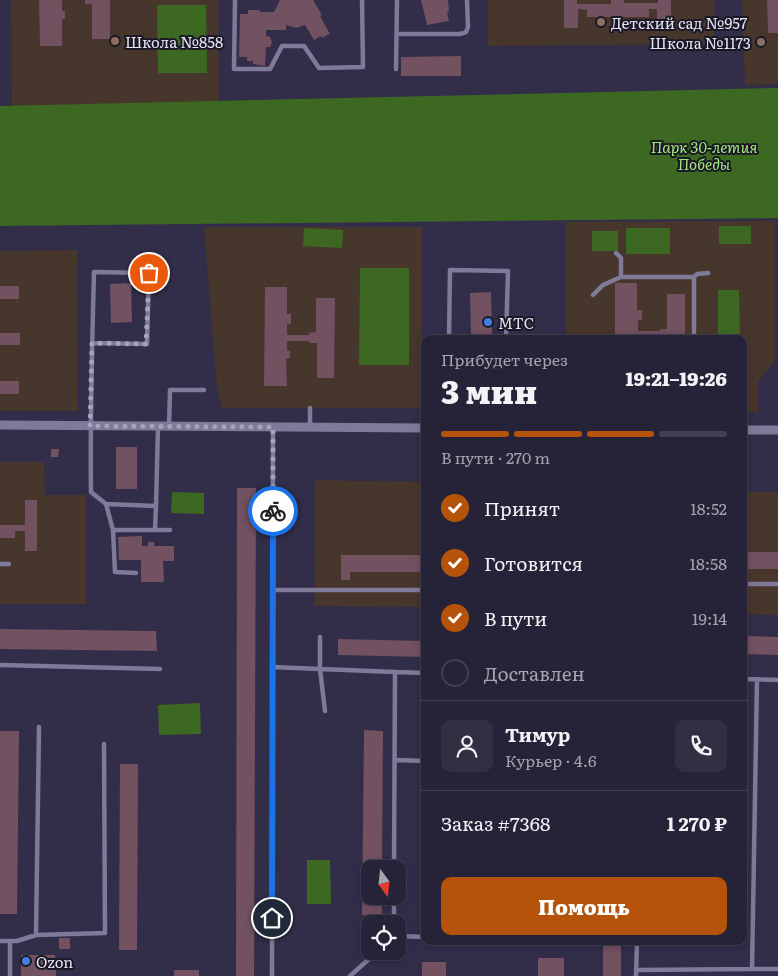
<!DOCTYPE html>
<html lang="ru">
<meta charset="utf-8">
<style>
:root{--surface:#262237;--page:#322f42;--text:#f1f3f6;--muted:#a4a4ad;--line:#423f52;--accent:#b45309}
body{margin:0;font-family:Literata,serif;background:var(--page);color:var(--text);height:100vh;display:flex;flex-direction:column;font-size:19px;white-space:nowrap}
*{box-sizing:border-box;margin:0}
p{font-size:16px;color:var(--muted)}
.icon{flex:none;width:28px;height:28px;fill:none;stroke:currentColor;stroke-width:2;stroke-linecap:round;stroke-linejoin:round}
.map{position:relative;flex:1;overflow:hidden}
.side{position:absolute;left:421px;top:335px;width:326px;height:610px;display:flex;flex-direction:column;background:var(--surface);border-radius:10px;box-shadow:0 2px 8px #0003,0 0 0 1px var(--line)}
.side>*{flex:none}
.needle{width:32px;rotate:165deg}
.controls{position:absolute;left:361px;top:860px;display:grid;gap:10px}
.controls a{display:grid;place-items:center;width:45px;height:45px;border-radius:10px;background:var(--surface);box-shadow:0 2px 8px #0003,0 0 0 1px var(--line);font-size:25px}
.pin{position:absolute;display:grid;place-items:center;width:42px;height:42px;color:#fff;margin:-21px;border:2px solid #fff;border-radius:50%;box-shadow:0 1px 5px #0007}
.courier{position:absolute;display:grid;place-items:center;width:50px;height:50px;margin:-25px;border:4px solid #1a73e8;border-radius:50%;background:#fff;color:#222;box-shadow:0 1px 6px #0007}
.head em{font-style:normal;font-weight:800}
.head div{display:flex;flex-direction:column-reverse}
.head{display:flex;align-items:center;justify-content:space-between;height:85px;padding:0 20px}
h1{font-size:32px;font-weight:800;line-height:38px}
.bar{display:grid;grid-template-columns:repeat(4,1fr);gap:8px 5px;align-content:center;height:60px;padding:0 20px}
.bar i{height:6px;border-radius:4px;background:var(--line)}
.bar .on{background:var(--accent)}
.bar p{grid-column:span 4}
.line{display:flex;align-items:center;gap:12px;padding:0 20px;border-top:1px solid var(--line)}
.line div{flex:1}
.round{display:grid;place-items:center;flex:none;width:52px;height:52px;border-radius:10px;background:var(--page)}
ol{padding:0 20px;list-style:none}
li{display:flex;align-items:center;gap:15px;height:55px}
li p{margin-inline-start:auto}
li .icon{padding:5px;border-radius:50%;background:var(--accent);color:#fff;stroke-width:4}
li:last-child{color:var(--muted)}
li i{width:28px;height:28px;border:2px solid var(--line);border-radius:50%}
.cta{display:flex;gap:10px;margin-top:auto;padding:10px 20px}
.cta a{flex:1;height:58px;border-radius:10px;background:var(--accent);color:#fff;font-size:20px;font-weight:800;line-height:58px;text-align:center}
.map>svg:first-child{display:block}
.education{fill:#46362b}
.green{fill:#3c6822}
.building{fill:#725161}
.lines{fill:none;stroke-linecap:round;stroke-linejoin:round}
.lane{stroke:#7f7a9a;stroke-width:4.5}
.street{stroke:#7f7a9a;stroke-width:9}
.done{stroke:#a6a3b8;stroke-width:5;stroke-dasharray:0 9}
.route{stroke:#1a73e8;stroke-width:6}
.education-dot{fill:#8d6e63;stroke:#1a1824;stroke-width:2}
.shop-dot{fill:#3f7fe0;stroke:#1a1824;stroke-width:2}
.labels{text-anchor:middle;dominant-baseline:central;stroke-width:4;stroke-linejoin:round;paint-order:stroke}
.poi-label{font-size:15px;fill:#e4e2f4;stroke:#1a1824;text-anchor:start}
.park-label{font-size:15px;font-style:italic;fill:#a1e87c;stroke:#1a1824}
</style>
<div class="map">
<svg width="778" height="976" viewBox="0 0 778 976">
<rect width="100%" height="100%" fill="#322d49"/>
<!-- education -->
<path class="education" d="M11,0H218L219,125L12,111Z
M488,0H714V44L488,46Z
M742,0H778V84L745,85Z
M775,221V361L758,382V412H744V339H566V222Z
M204,227H422V408H222L217,388Z
M77,250L78,411H0V251Z
M0,462H44L45,495H86V604H0Z
M315,480L425,482V607L314,606Z
M744,492H778V615L744,614Z"/>
<!-- green -->
<path class="green" d="M157,5H206L207,73H158Z
M778,88V218L0,226V106Z
M719,226H751V244H719Z
M304,228L343,230L342,248L303,246Z
M626,228H670V254H626Z
M592,231H618V251H592Z
M360,268H409V365H359Z
M718,290H739L740,334H718Z
M172,492L204,493V514L171,513Z
M200,703L201,734L159,735L158,705Z
M307,860H330L331,904H307Z"/>
<!-- building -->
<path class="building" d="M39,0H62V11H65V19H62V46H40Z
M85,0H110V39H92V4H85Z
M280,0H313L322,15L320,16L330,34L322,38L321,36L314,40L305,25L296,28L286,25V30H266V36L270,37L272,42L270,47H266L265,66L253,64V61H247V57H239L240,14H248V10H260V12H274Z
M421,0H448L449,11L447,12L449,21L427,25Z
M564,0H577V4H611V0H624V3H658V0H671V28H657V9H649V17H587V10L578,9V28H564Z
M767,0H778V33H768Z
M461,56V76H401V57Z
M131,283L132,322L111,323L110,284Z
M615,283H637V310H642V320H638V331H660V329H667V294H685V339L637,337V339H615Z
M0,286H19V299H0Z
M265,287H287V314H291V324H287V335H309V333L316,332V298H335L334,378H317V343H309V341H287V351H290V358L286,359L287,386H264Z
M491,292L492,334H471L470,293Z
M0,333H20V345H0Z
M0,381H19V394H0Z
M116,447H137V489H116Z
M51,449H59L58,457H51Z
M237,488H256L254,976H236Z
M25,500H37V551H25V531H15V538H0V525H25Z
M142,536V546H148V542H154V546H174V561H163L164,582H141V560H119L118,537Z
M744,552H778V569H744Z
M341,555H425V572H350V580H341Z
M0,629L156,631L157,651L0,649Z
M744,636L778,637V655L744,654Z
M338,639L425,641V657L338,655Z
M364,730L383,731L382,869H370V896H382V915H362Z
M0,731H19L17,914H0Z
M120,764H138L137,950H119Z
M59,938H70V949H59Z
M476,941H498V945H476Z
M603,941H621V976H603Z
M21,955H55L56,976H21Z
M538,958H564V976H538Z
M422,962H446V976H422Z
M174,970H199V976H174Z"/>
<g class="lines">
<!-- lane -->
<path class="lane" d="M235,0L234,69H270L282,46H304L319,68L363,67L362,0
M397,34H460L466,32L468,27L467,0
M396,69L397,0
M616,253L621,258V277
M593,295L603,285L621,277H694L697,274L708,273
M449,339L450,270L508,271L506,339
M694,339V277
M92,343L147,344L149,273L94,272C92,345 90,419 91,492L106,504L156,506L158,426
M310,408V427
M169,426L170,390H204
M106,504L113,530L115,572L136,573
M113,530H170
M155,530L156,506
M0,564H9
M744,584H778
M273,590H425
M0,665L160,669
M272,667L320,669V637
M744,679L778,680
M325,711L320,669L395,672
M395,760L425,761
M394,869L395,672L425,673
M394,924V896
M36,935L39,727
M398,936L425,937
M0,941H10V976
M10,941H17L36,935L105,933L104,744
M752,969H778
M637,970L752,969L757,680
M272,976L273,427
M350,976L378,951
M636,976L637,941"/>
<!-- street -->
<path class="street" d="M0,425L425,428
M744,430H778"/>
</g>
<g class="lines">
<!-- done -->
<path class="done" d="M149,273L146,344L92,343L90,426L273,427V511"/>
<!-- route -->
<path class="route" d="M272,918L273,511"/>
</g>
<!-- markers -->
<g class="education-dot">
<circle cx="601" cy="22" r="5"/>
<circle cx="115" cy="41" r="5"/>
<circle cx="761" cy="42" r="5"/>
</g>
<g class="shop-dot">
<circle cx="488" cy="322" r="5"/>
<circle cx="26" cy="961" r="5"/>
</g>
<g class="labels">
<!-- poi labels -->
<g class="poi-label">
<text x="611" y="22">Детский сад №957</text>
<text x="125" y="41">Школа №858</text>
<text x="751" y="42" text-anchor="end">Школа №1173</text>
<text x="498" y="322">МТС</text>
<text x="36" y="961">Ozon</text>
</g>
<!-- park labels -->
<g class="park-label">
<text x="704" y="146">Парк 30-летия<tspan x="704" dy="17">Победы</tspan></text>
</g>
</g>
</svg>
<div class="controls">
<a><svg class="needle" viewBox="-14 -14 28 28"><path d="M0-13l5 13h-10z" fill="#e53935"/><path d="M0 13l5-13h-10z" fill="#a4a4ad"/></svg></a>
<a><svg class="icon" aria-label="locate" viewBox="0 0 24 24"><circle cx="12" cy="12" r="6"/><path d="M12 2v4M12 18v4M2 12h4M18 12h4"/></svg></a>
</div>
<div class="pin" style="left:149px;top:273px;background:#ea580c"><svg class="icon" aria-label="bag" viewBox="0 0 24 24"><path d="M5 8h14l-1 12H6zM9 8a3 3 0 0 1 6 0"/></svg></div>
<div class="pin" style="left:272px;top:918px;background:#1f2937"><svg class="icon" aria-label="home" viewBox="0 0 24 24"><path d="M3 11l9-7 9 7M6 9v11h12V9"/></svg></div>
<div class="courier" style="left:273px;top:511px"><svg class="icon" aria-label="bike" viewBox="0 0 24 24"><circle cx="6" cy="16" r="4"/><circle cx="18" cy="16" r="4"/><path d="M6 16l4-8h5l3 8M10 8l3 8H6M13 5h3"/></svg></div>
<section class="side">
<div class="head"><div><h1>3 мин</h1><p>Прибудет через</p></div><em>19:21–19:26</em></div>
<div class="bar"><i class="on"></i><i class="on"></i><i class="on"></i><i></i><p>В пути · 270 m</p></div>
<ol>
<li><svg class="icon" aria-label="check" viewBox="0 0 24 24"><path d="M5 12l5 5 9-10"/></svg>Принят<p>18:52</p></li>
<li><svg class="icon" aria-label="check" viewBox="0 0 24 24"><path d="M5 12l5 5 9-10"/></svg>Готовится<p>18:58</p></li>
<li><svg class="icon" aria-label="check" viewBox="0 0 24 24"><path d="M5 12l5 5 9-10"/></svg>В пути<p>19:14</p></li>
<li><i></i>Доставлен</li>
</ol>
<div class="line" style="height:90px"><a class="round"><svg class="icon" aria-label="person" viewBox="0 0 24 24"><circle cx="12" cy="8" r="4"/><path d="M4 21q1-7 8-7t8 7"/></svg></a><div><b>Тимур</b><p>Курьер · 4.6</p></div><a class="round"><svg class="icon" aria-label="phone" viewBox="0 0 24 24"><path d="M5 4h4l2 5-3 2q2 4 5 5l2-3 5 2v4C11 20 4 13 5 4z"/></svg></a></div>
<div class="line" style="height:65px"><div>Заказ #7368</div><b>1 270 ₽</b></div>
<div class="cta"><a>Помощь</a></div>
</section>
</div>
